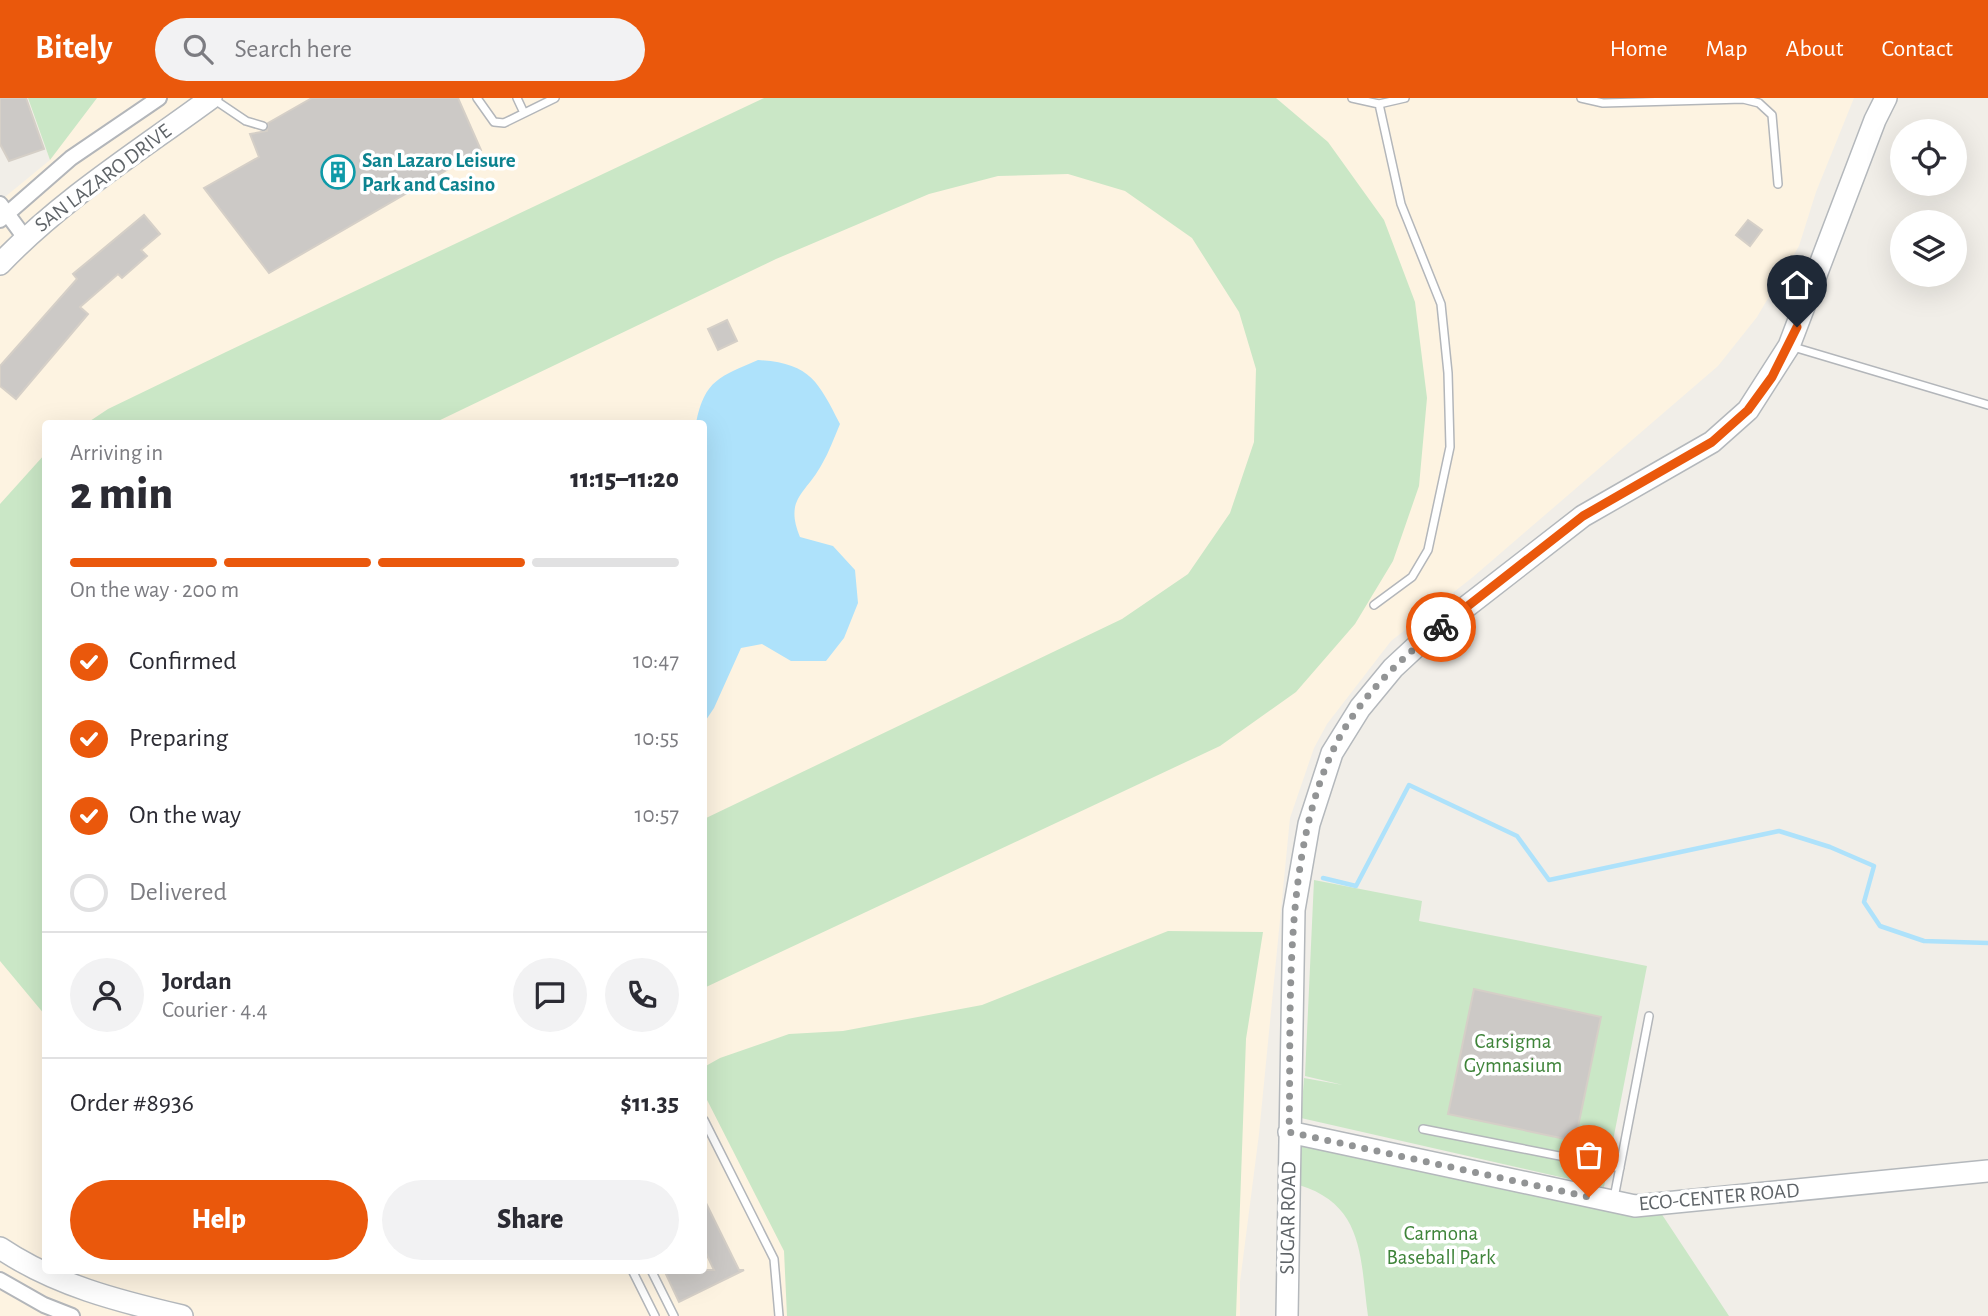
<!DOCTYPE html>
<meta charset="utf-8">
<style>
:root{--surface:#fff;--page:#f2f2f3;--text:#2b2b33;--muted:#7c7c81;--line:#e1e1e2;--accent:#ea580c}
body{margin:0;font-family:"Alegreya Sans",sans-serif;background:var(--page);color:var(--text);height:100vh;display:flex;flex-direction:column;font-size:26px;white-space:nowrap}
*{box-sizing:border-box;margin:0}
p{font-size:23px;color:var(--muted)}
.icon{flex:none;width:38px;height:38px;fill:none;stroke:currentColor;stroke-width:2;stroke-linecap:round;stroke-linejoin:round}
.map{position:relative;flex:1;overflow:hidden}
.details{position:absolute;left:42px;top:322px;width:665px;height:854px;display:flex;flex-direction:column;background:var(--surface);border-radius:7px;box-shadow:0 7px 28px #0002}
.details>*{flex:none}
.controls{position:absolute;left:1890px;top:21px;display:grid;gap:14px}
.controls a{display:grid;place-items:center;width:77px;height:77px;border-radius:50%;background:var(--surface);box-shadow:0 7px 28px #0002;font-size:35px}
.pin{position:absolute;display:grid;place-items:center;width:60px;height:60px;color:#fff;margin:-72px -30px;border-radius:50% 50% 50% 0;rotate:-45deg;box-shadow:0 0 7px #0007}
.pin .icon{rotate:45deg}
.courier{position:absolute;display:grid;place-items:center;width:70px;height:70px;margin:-35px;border:5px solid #ea580c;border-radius:50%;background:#fff;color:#222;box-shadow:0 2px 9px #0007}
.head em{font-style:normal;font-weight:800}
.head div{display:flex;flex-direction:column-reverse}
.head{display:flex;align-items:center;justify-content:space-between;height:119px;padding:0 28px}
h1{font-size:46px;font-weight:800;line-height:52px}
.bar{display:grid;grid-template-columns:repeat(4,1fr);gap:10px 7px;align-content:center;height:84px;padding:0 28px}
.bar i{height:9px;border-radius:5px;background:var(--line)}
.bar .selected{background:var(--accent)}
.bar p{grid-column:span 4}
.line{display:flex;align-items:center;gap:18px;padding:0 28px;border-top:2px solid var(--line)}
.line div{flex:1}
.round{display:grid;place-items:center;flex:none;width:74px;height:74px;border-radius:37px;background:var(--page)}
ol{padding:0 28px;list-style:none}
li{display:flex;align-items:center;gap:21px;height:77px}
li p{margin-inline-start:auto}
li .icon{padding:7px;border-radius:50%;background:var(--accent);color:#fff;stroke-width:4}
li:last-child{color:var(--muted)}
li i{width:38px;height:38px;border:4px solid var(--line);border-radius:50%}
.action{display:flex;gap:14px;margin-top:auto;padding:14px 28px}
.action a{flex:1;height:80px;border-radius:42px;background:var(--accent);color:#fff;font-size:28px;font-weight:800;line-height:80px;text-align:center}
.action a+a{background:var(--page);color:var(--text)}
header{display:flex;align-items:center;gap:42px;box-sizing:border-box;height:98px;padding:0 35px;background:var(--accent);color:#fff}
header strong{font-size:33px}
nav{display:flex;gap:38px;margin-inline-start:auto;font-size:24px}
.search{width:490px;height:63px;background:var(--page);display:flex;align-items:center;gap:18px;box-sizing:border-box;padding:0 24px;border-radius:38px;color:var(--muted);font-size:26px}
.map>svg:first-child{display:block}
.commercial{fill:#fdf3e1;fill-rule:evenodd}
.green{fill:#cae7c6}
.water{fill:#aee2fb}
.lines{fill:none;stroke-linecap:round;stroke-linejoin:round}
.stream{stroke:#aee2fb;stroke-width:4.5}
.building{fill:#ccc9c6;stroke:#d5cfc7;stroke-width:2}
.lane-casing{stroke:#b3b6ba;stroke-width:10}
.street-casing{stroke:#b3b6ba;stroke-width:18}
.secondary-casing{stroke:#b4b8bc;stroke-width:24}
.lane{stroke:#fff;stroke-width:7}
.street{stroke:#fff;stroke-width:14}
.secondary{stroke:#fff;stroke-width:21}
.done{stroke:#929495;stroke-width:7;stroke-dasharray:0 12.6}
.route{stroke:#ea580c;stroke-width:9}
.labels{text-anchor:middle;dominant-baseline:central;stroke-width:7;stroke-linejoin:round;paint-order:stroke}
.culture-label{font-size:21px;font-weight:bold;fill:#0d838f;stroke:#fff;text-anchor:start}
.street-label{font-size:21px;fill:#5f6468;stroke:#fff}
.park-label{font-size:21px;fill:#3f843a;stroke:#fff}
</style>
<header>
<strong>Bitely</strong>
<div class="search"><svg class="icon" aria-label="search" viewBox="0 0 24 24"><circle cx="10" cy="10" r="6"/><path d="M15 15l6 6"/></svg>Search here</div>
<nav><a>Home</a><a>Map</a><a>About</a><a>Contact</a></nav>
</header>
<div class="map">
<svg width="1988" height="1218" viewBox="0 0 1988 1218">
<rect width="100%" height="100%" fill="#f1eee8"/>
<!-- commercial -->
<path class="commercial" d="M28,0H1854L1816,94L1799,148L1757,219L1718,268L1473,479L1391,543L1327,626L1314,650L1290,720L1259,1036L1240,1184V1218H0V103L50,62ZM46,326H704V1172H46Z"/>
<!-- green -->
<path class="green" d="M28,0H97L50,62Z
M764,0H1276L1328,44L1384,122L1415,204L1427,300L1419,388L1393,463L1355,526L1296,594L1220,648L704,890V721L1122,521L1188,476L1230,415L1254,344L1256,271L1239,214L1192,140L1125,93L1068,76L998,78L929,96L776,161L434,325H87L108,311L226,254Z
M45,356V917L0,863V406Z
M1314,782L1422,803L1419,823L1647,868L1604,1089L1301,1020L1304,980L1343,987L1305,978Z
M1168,833L1263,834L1246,941L1236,1218H787L784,1153L704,996V969L720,960L789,936L843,933L982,907Z
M1300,1048L1631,1112H1659L1729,1218H1368C1360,1161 1365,1107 1299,1087Z"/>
<!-- water -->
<path class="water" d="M758,262C810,265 818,283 840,326C834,340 829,354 822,366C806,396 784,400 800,439L833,448L855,472L858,505L844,540L826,563H791L762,546L741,550L714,610L704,625V326L696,325C705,281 720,279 758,262Z"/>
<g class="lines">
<!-- stream -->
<path class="stream" d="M1323,780L1356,788L1409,687L1517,738L1549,782L1779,733L1830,749L1874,768L1864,804L1880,828L1924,843L1988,845"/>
</g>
<!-- building -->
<path class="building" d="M0,0H26L44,51L9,63L0,46Z
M312,0H458L481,52L269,175L204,90L259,59L250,36L267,33L268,25Z
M144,117L160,136L141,152L147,158L122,180L118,176L80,209L88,216L16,301L0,288V268L77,181L73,176Z
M1748,122L1762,132L1750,148L1736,137Z
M727,222L737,243L718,252L708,231Z
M1474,891L1601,919L1575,1043L1448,1016Z
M704,1101L739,1172H744L679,1204L664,1172H714L704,1151Z"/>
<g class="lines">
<defs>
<path id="lane" d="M212,0L246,23L263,28
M477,0L494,24L504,25L555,0
M517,0L524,15
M1352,0L1379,6L1405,0
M1581,0L1603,5L1743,1L1759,5L1772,17L1778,86
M1790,248L1988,307
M1374,507L1412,479L1428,452L1450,349L1448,275L1441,206L1401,106L1379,6
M704,1022L774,1161L779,1218
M1423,1031L1620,1070
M1614,1100L1649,918
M632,1172L655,1218
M651,1172L674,1218"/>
<path id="street" d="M0,106L25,140
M0,122L71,60L159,0
M0,1182L44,1207L72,1218"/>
<path id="secondary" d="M0,166C62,101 139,53 211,0
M1289,1034L1635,1108L1988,1073
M0,1150C55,1187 118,1203 182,1218
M1287,1218L1294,812L1309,726L1332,655L1360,610L1393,570L1421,544L1583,418L1712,344L1748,312L1789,248L1875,22L1886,0"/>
</defs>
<!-- lane casing -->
<use href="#lane" class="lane-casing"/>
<!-- street casing -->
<use href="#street" class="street-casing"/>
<!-- secondary casing -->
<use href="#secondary" class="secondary-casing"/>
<!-- lane -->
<use href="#lane" class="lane"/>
<!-- street -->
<use href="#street" class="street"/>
<!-- secondary -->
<use href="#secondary" class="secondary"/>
</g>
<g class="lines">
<!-- done -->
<path class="done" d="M1441,529C1404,557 1367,593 1343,633C1280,743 1292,911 1289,1034L1589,1099"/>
<!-- route -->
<path class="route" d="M1441,529L1583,418L1712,344L1748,312L1772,279L1797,229"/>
</g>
<!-- icons -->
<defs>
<symbol id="building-ring" viewBox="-11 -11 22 22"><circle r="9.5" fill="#fff" stroke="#0f9aa8" stroke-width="1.5"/><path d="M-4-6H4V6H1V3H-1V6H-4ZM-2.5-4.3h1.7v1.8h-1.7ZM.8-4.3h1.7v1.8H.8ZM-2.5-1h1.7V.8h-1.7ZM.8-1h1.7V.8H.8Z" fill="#0f9aa8"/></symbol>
</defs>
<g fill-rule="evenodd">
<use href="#building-ring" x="319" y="55" width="38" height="38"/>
</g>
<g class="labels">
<!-- culture labels -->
<g class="culture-label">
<text x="362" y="62">San Lazaro Leisure<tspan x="362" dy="24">Park and Casino</tspan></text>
</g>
<!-- street labels -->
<g class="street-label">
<text transform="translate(103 80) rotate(-37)">SAN LAZARO DRIVE</text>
<text transform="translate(1719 1099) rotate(-5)">ECO-CENTER ROAD</text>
<text transform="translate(1288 1120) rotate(-89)">SUGAR ROAD</text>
</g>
<!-- park labels -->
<g class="park-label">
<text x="1513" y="943">Carsigma<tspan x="1513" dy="24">Gymnasium</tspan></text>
<text x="1441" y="1135">Carmona<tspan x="1441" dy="24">Baseball Park</tspan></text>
</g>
</g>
</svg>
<div class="controls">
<a><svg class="icon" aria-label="locate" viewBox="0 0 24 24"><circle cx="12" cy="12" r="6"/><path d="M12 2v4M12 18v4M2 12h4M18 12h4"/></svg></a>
<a><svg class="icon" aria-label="layers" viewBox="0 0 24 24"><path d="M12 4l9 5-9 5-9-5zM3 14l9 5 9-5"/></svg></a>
</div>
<div class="pin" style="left:1589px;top:1099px;background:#ea580c"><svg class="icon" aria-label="bag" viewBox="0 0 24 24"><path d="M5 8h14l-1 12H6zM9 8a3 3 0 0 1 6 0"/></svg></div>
<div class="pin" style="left:1797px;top:229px;background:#1f2937"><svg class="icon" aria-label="home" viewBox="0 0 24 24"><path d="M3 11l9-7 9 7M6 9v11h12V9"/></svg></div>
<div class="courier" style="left:1441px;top:529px"><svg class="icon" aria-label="bike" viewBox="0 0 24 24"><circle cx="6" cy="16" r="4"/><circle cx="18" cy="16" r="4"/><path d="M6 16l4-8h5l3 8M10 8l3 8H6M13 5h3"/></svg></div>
<section class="details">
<div class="head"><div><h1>2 min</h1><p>Arriving in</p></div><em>11:15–11:20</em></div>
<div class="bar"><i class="selected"></i><i class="selected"></i><i class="selected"></i><i></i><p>On the way · 200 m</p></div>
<ol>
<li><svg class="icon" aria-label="check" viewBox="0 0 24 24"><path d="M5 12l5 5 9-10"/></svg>Confirmed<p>10:47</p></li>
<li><svg class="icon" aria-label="check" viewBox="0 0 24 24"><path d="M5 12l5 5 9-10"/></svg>Preparing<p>10:55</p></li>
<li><svg class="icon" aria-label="check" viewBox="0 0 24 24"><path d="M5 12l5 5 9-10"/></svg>On the way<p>10:57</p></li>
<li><i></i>Delivered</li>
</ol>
<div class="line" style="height:126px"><a class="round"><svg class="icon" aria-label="person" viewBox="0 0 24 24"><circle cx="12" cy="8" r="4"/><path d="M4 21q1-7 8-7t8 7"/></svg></a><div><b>Jordan</b><p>Courier · 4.4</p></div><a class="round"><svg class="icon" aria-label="chat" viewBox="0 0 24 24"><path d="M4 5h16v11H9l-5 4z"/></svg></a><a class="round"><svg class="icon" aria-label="phone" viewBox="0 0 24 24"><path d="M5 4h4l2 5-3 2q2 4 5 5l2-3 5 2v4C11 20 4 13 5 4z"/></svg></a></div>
<div class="line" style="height:91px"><div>Order #8936</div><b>$11.35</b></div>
<div class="action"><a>Help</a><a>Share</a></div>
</section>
</div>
